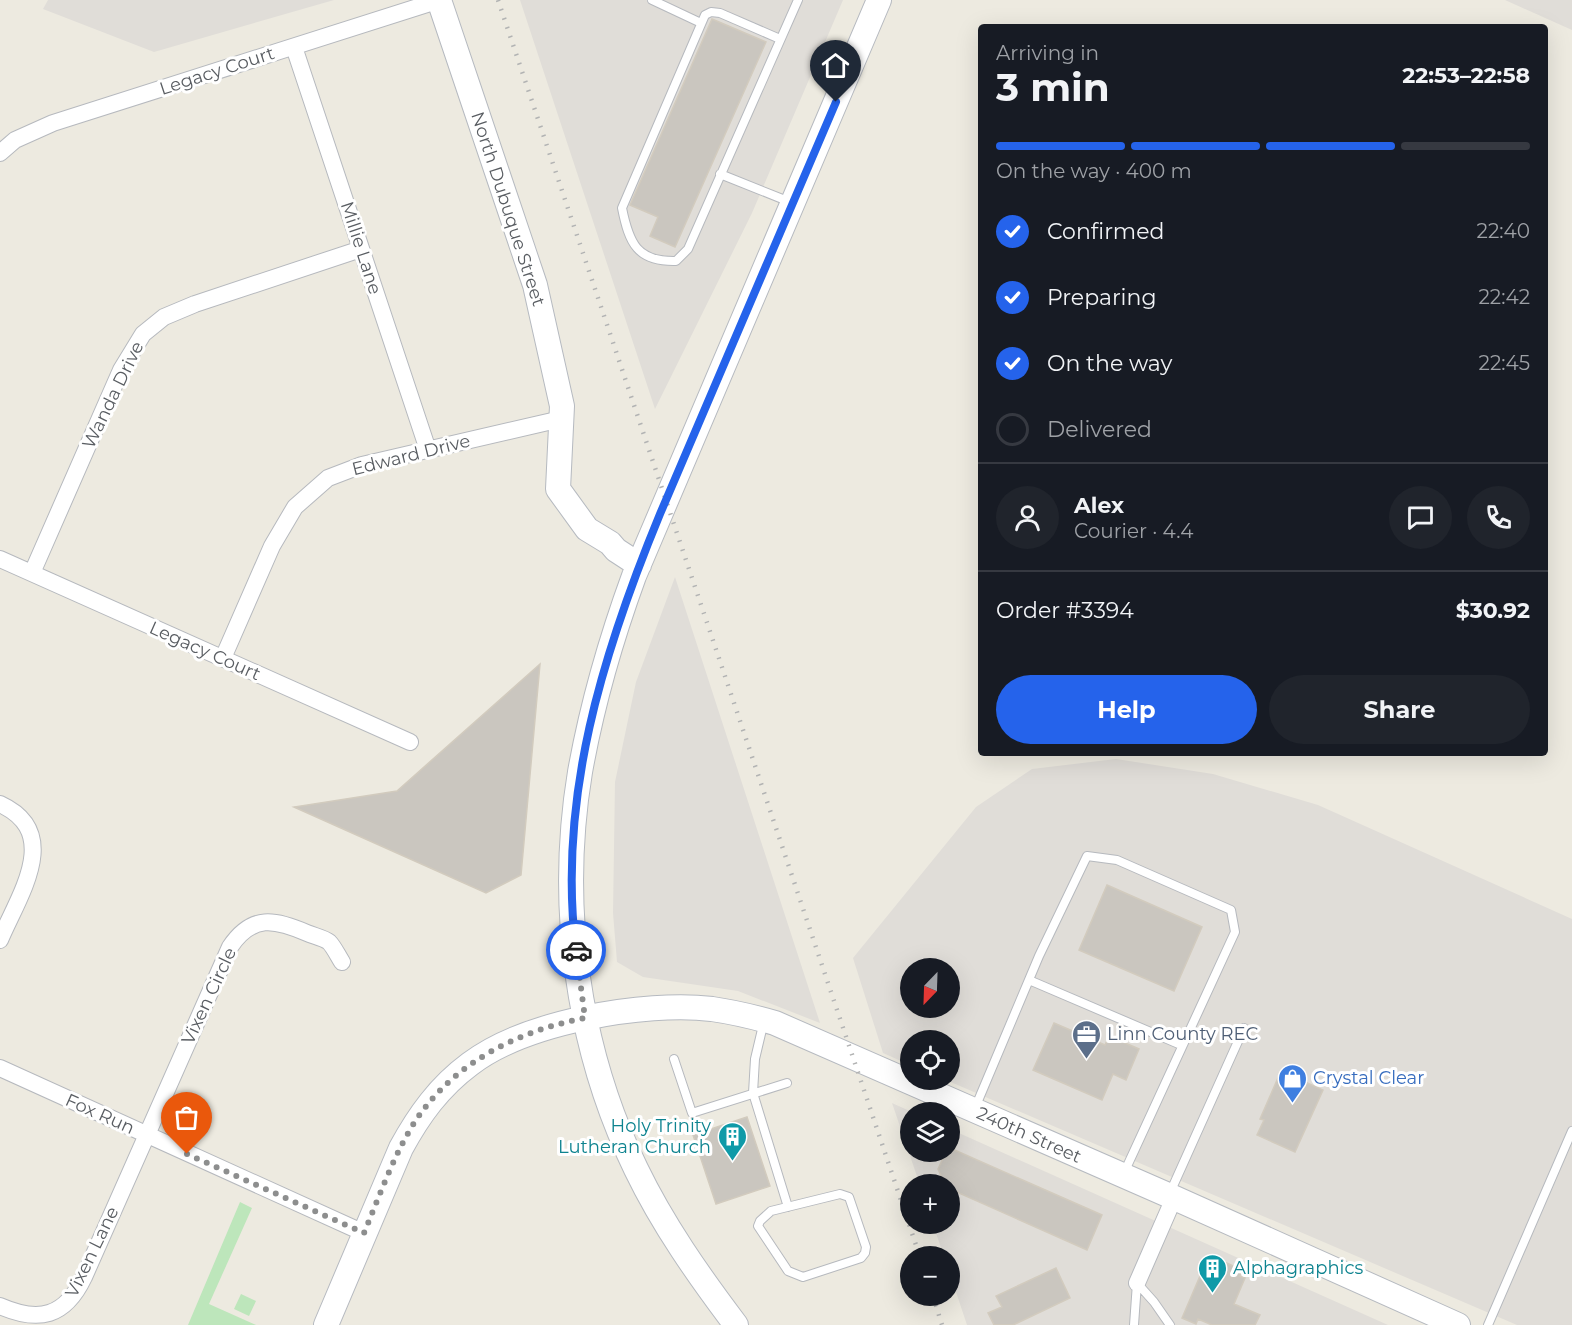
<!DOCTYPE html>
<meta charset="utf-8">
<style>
:root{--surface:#171b24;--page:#20242c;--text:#f1f3f6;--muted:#9ea1a6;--line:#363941;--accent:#2563eb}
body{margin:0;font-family:Montserrat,sans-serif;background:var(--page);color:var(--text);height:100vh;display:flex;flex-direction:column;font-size:22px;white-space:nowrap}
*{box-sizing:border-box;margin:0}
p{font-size:20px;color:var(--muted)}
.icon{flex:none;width:33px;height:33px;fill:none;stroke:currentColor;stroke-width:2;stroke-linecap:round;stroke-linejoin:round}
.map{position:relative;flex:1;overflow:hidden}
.drawer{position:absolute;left:978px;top:24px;width:570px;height:732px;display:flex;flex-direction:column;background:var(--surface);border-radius:6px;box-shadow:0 6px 24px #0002}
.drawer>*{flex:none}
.needle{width:39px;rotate:203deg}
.tools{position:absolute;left:900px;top:958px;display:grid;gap:12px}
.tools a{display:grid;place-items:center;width:60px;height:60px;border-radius:50%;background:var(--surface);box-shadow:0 6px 24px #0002;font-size:30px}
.pin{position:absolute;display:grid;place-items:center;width:51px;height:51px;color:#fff;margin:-62px -26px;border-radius:50% 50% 50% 0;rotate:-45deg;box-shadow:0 0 6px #0007}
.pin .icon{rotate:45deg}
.courier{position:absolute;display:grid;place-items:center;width:60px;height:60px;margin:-30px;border:4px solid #2563eb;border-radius:50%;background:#fff;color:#222;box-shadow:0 2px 8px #0007}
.summary em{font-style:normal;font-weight:700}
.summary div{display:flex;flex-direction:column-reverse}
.summary{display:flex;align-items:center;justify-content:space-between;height:102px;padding:0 18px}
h1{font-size:39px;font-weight:700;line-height:45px}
.bar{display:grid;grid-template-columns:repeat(4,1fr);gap:9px 6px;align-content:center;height:72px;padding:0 18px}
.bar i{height:8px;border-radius:4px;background:var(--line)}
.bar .on{background:var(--accent)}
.bar p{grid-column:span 4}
.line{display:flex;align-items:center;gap:15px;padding:0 18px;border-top:2px solid var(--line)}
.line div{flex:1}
.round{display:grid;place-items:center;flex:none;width:63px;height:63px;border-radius:32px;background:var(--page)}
ol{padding:0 18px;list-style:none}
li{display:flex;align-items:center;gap:18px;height:66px}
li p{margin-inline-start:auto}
li .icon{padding:6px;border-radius:50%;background:var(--accent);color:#fff;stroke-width:4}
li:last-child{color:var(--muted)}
li i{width:33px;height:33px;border:3px solid var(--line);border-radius:50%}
.button{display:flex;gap:12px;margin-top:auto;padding:12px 18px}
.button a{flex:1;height:69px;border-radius:36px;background:var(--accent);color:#fff;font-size:24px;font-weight:700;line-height:69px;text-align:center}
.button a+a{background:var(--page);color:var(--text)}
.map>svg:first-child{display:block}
.industrial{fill:#e0ddd8;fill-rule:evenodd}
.green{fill:#bde6bb}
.building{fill:#cac6bf;stroke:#d2cbbe;stroke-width:1.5}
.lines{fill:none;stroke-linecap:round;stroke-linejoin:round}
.lane-casing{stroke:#b6b9be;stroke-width:10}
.street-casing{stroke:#b6b9be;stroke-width:18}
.secondary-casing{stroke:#b6bac0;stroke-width:26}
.lane{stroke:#fff;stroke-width:8}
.street{stroke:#fff;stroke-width:16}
.secondary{stroke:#fff;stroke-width:24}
.rail{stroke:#b2b3b3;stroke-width:4.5;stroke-dasharray:1.5 8;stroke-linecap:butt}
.done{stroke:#8d8e8e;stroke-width:6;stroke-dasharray:0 10.8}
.route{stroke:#2563eb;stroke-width:8}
.labels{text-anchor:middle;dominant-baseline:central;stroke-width:6;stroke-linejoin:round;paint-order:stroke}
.street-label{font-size:18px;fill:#595d62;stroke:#fff}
.service-label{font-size:18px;fill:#4e5e75;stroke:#fff;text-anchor:start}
.shop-label{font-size:18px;fill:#366cbe;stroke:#fff;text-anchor:start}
.culture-label{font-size:18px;fill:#0d838f;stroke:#fff;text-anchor:end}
</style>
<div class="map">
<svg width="1572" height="1325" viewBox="0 0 1572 1325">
<rect width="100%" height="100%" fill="#edeae0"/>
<!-- industrial -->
<path class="industrial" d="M48,0H334L154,52L43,9Z
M520,0H843L752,213L655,409Z
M1505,0H1572V30Z
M675,577L820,1023L738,991L643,977L617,962L613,913L615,782L636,682Z
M1116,759L1213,774L1318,805L1572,919V1325H1517L946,1080H950V1041H910V1065L883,1053L853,958L976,807L1032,769ZM910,969H950V1008H910Z
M892,1103L914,1113H910V1152H950V1129L1388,1325H967L950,1274V1257H944L933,1224H950V1185H920Z"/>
<!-- green -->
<path class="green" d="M240,1202L252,1208L209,1304L256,1325H188Z
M241,1294L256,1301L249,1316L234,1309Z"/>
<!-- building -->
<path class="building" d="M712,19L766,42L675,247L650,236L658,217L630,205Z
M540,664L521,875L486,893L294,807L397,791Z
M1107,885L1202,927L1174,991L1079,950Z
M1054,1023L1105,1045L1109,1036L1139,1049L1126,1080L1113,1074L1102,1100L1033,1070Z
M1281,1071L1323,1090L1295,1152L1257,1135L1264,1120L1260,1119Z
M747,1117L770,1186L716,1204L693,1135Z
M950,1148L1102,1215L1087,1250L950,1189V1185H945L938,1169L946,1152H950Z
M1209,1255L1242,1270L1240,1276L1245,1278L1234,1304L1260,1315L1255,1325H1212L1198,1319L1196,1324L1182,1318Z
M1056,1268L1070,1298L1013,1325H994L988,1313L1002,1307L996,1296Z"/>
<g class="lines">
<defs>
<path id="lane" d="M652,0L701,23
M780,39L720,13L711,12L705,15L622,208C629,243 637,262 676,261L688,249L798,0
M720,174L790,202
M1029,980L1181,1045
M764,1021L755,1059L753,1093L788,1207
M674,1059L692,1113L787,1083
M975,1108L1039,956L1087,856L1117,860L1231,910L1235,932L1123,1175
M840,1194L849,1197L866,1247L865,1253L861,1258L803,1277L788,1271L758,1226L760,1221L771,1211Z
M1169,1195L1244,1028
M1137,1283L1154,1302L1170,1325
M1134,1325L1137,1283
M1488,1325L1572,1131"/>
<path id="street" d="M294,47L428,450
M0,153L15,140L53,123L440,0
M0,559L410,742
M32,573L121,370L143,334L164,317L195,304L361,249
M223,658L272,546L295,507L328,478L362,465L561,419
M0,804C63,833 19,895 0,940
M0,1068L364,1233
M1137,1283L1174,1198
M0,1306C39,1323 65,1317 84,1277L230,947C252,914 275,919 307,933C314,936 324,938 329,942C334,947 338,956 342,962"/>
<path id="secondary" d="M439,0L535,285L562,406L558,489L587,529L610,543L616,550L639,565
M326,1325L401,1148C419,1115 439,1087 470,1064C525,1022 644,1001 712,1009C733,1012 754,1017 775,1023L1168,1195L1458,1325
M736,1325C699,1276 663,1225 636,1169C577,1048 558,905 580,772C592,705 611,639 634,576L879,0"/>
</defs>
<!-- lane casing -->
<use href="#lane" class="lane-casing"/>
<!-- street casing -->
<use href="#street" class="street-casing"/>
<!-- secondary casing -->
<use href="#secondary" class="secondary-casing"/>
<!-- lane -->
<use href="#lane" class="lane"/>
<!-- street -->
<use href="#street" class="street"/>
<!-- secondary -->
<use href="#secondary" class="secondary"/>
<!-- rail -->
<path class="rail" d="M498,0L920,1257
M933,1296L942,1325"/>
</g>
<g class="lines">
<!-- done -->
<path class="done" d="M187,1154L364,1233C380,1195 394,1154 416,1120C455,1062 518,1031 585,1018L576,950"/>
<!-- route -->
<path class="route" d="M576,950C557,799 603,652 660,514L836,102"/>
</g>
<!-- icons -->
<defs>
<symbol id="office-pin" viewBox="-11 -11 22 30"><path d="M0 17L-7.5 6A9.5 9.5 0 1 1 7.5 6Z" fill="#5c6f8a" stroke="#fff"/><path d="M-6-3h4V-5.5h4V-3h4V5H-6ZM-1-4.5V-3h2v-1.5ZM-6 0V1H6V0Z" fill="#fff"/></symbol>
<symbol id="shop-pin" viewBox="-11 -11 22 30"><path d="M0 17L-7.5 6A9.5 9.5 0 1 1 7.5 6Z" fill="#3f7fe0" stroke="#fff"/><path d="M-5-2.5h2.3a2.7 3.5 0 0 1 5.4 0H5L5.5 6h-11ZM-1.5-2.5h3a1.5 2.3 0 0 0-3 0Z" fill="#fff"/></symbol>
<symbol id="building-pin" viewBox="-11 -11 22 30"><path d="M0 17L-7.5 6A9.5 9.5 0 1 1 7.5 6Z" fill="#0f9aa8" stroke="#fff"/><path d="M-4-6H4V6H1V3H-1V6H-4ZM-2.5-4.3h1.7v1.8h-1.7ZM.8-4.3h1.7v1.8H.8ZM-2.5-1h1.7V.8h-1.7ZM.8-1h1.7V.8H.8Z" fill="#fff"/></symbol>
</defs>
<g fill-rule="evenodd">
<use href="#office-pin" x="1070" y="1018" width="33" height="45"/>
<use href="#shop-pin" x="1276" y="1062" width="33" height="45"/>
<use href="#building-pin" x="716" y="1120" width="33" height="45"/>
<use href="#building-pin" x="1196" y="1252" width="33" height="45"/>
</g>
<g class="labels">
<!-- street labels -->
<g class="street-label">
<text transform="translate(217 71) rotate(-18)">Legacy Court</text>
<text transform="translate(508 209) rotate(72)">North Dubuque Street</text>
<text transform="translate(361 248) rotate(72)">Millie Lane</text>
<text transform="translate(113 395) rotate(-64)">Wanda Drive</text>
<text transform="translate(411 455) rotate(-14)">Edward Drive</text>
<text transform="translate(205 651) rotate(24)">Legacy Court</text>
<text transform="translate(209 996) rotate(-65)">Vixen Circle</text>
<text transform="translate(100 1114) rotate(24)">Fox Run</text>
<text transform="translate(1029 1135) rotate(24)">240th Street</text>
<text transform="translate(92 1252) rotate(-64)">Vixen Lane</text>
</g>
<!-- service labels -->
<g class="service-label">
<text x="1107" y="1034">Linn County REC</text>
</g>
<!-- shop labels -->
<g class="shop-label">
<text x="1313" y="1078">Crystal Clear</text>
</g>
<!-- culture labels -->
<g class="culture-label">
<text x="711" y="1126">Holy Trinity<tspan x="711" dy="21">Lutheran Church</tspan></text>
<text x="1233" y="1268" text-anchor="start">Alphagraphics</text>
</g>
</g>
</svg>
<div class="tools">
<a><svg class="needle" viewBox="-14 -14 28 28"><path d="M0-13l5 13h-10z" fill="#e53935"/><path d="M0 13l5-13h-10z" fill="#9ea1a6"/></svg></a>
<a><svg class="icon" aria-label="locate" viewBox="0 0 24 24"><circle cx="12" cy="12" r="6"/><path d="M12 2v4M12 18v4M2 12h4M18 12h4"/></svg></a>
<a><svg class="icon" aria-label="layers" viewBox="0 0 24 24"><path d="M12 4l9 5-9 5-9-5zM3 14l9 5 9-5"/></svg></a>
<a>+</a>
<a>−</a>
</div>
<div class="pin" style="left:187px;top:1154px;background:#ea580c"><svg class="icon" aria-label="bag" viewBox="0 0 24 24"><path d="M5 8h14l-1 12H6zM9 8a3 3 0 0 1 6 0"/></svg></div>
<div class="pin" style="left:836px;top:102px;background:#1f2937"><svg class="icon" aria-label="home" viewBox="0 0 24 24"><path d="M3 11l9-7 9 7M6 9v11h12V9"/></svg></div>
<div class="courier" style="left:576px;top:950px"><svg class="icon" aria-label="car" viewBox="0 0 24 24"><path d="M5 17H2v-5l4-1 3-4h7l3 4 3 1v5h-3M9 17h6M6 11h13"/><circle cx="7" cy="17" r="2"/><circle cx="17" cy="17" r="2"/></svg></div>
<section class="drawer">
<div class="summary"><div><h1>3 min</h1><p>Arriving in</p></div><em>22:53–22:58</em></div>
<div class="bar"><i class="on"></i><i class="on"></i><i class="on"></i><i></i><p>On the way · 400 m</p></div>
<ol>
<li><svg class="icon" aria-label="check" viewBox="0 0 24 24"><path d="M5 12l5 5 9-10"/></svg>Confirmed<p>22:40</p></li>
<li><svg class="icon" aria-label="check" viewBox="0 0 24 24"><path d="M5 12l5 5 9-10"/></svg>Preparing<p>22:42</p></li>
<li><svg class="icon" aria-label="check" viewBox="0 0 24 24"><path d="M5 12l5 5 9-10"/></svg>On the way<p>22:45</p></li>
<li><i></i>Delivered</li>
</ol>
<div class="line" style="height:108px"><a class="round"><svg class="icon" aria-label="person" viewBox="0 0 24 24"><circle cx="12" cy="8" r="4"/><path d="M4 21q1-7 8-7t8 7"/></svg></a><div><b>Alex</b><p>Courier · 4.4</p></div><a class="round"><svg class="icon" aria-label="chat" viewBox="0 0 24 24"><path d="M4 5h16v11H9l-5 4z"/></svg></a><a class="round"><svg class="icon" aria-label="phone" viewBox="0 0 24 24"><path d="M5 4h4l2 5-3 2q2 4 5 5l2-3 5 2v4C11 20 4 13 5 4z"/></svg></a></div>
<div class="line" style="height:78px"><div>Order #3394</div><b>$30.92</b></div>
<div class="button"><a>Help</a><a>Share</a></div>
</section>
</div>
